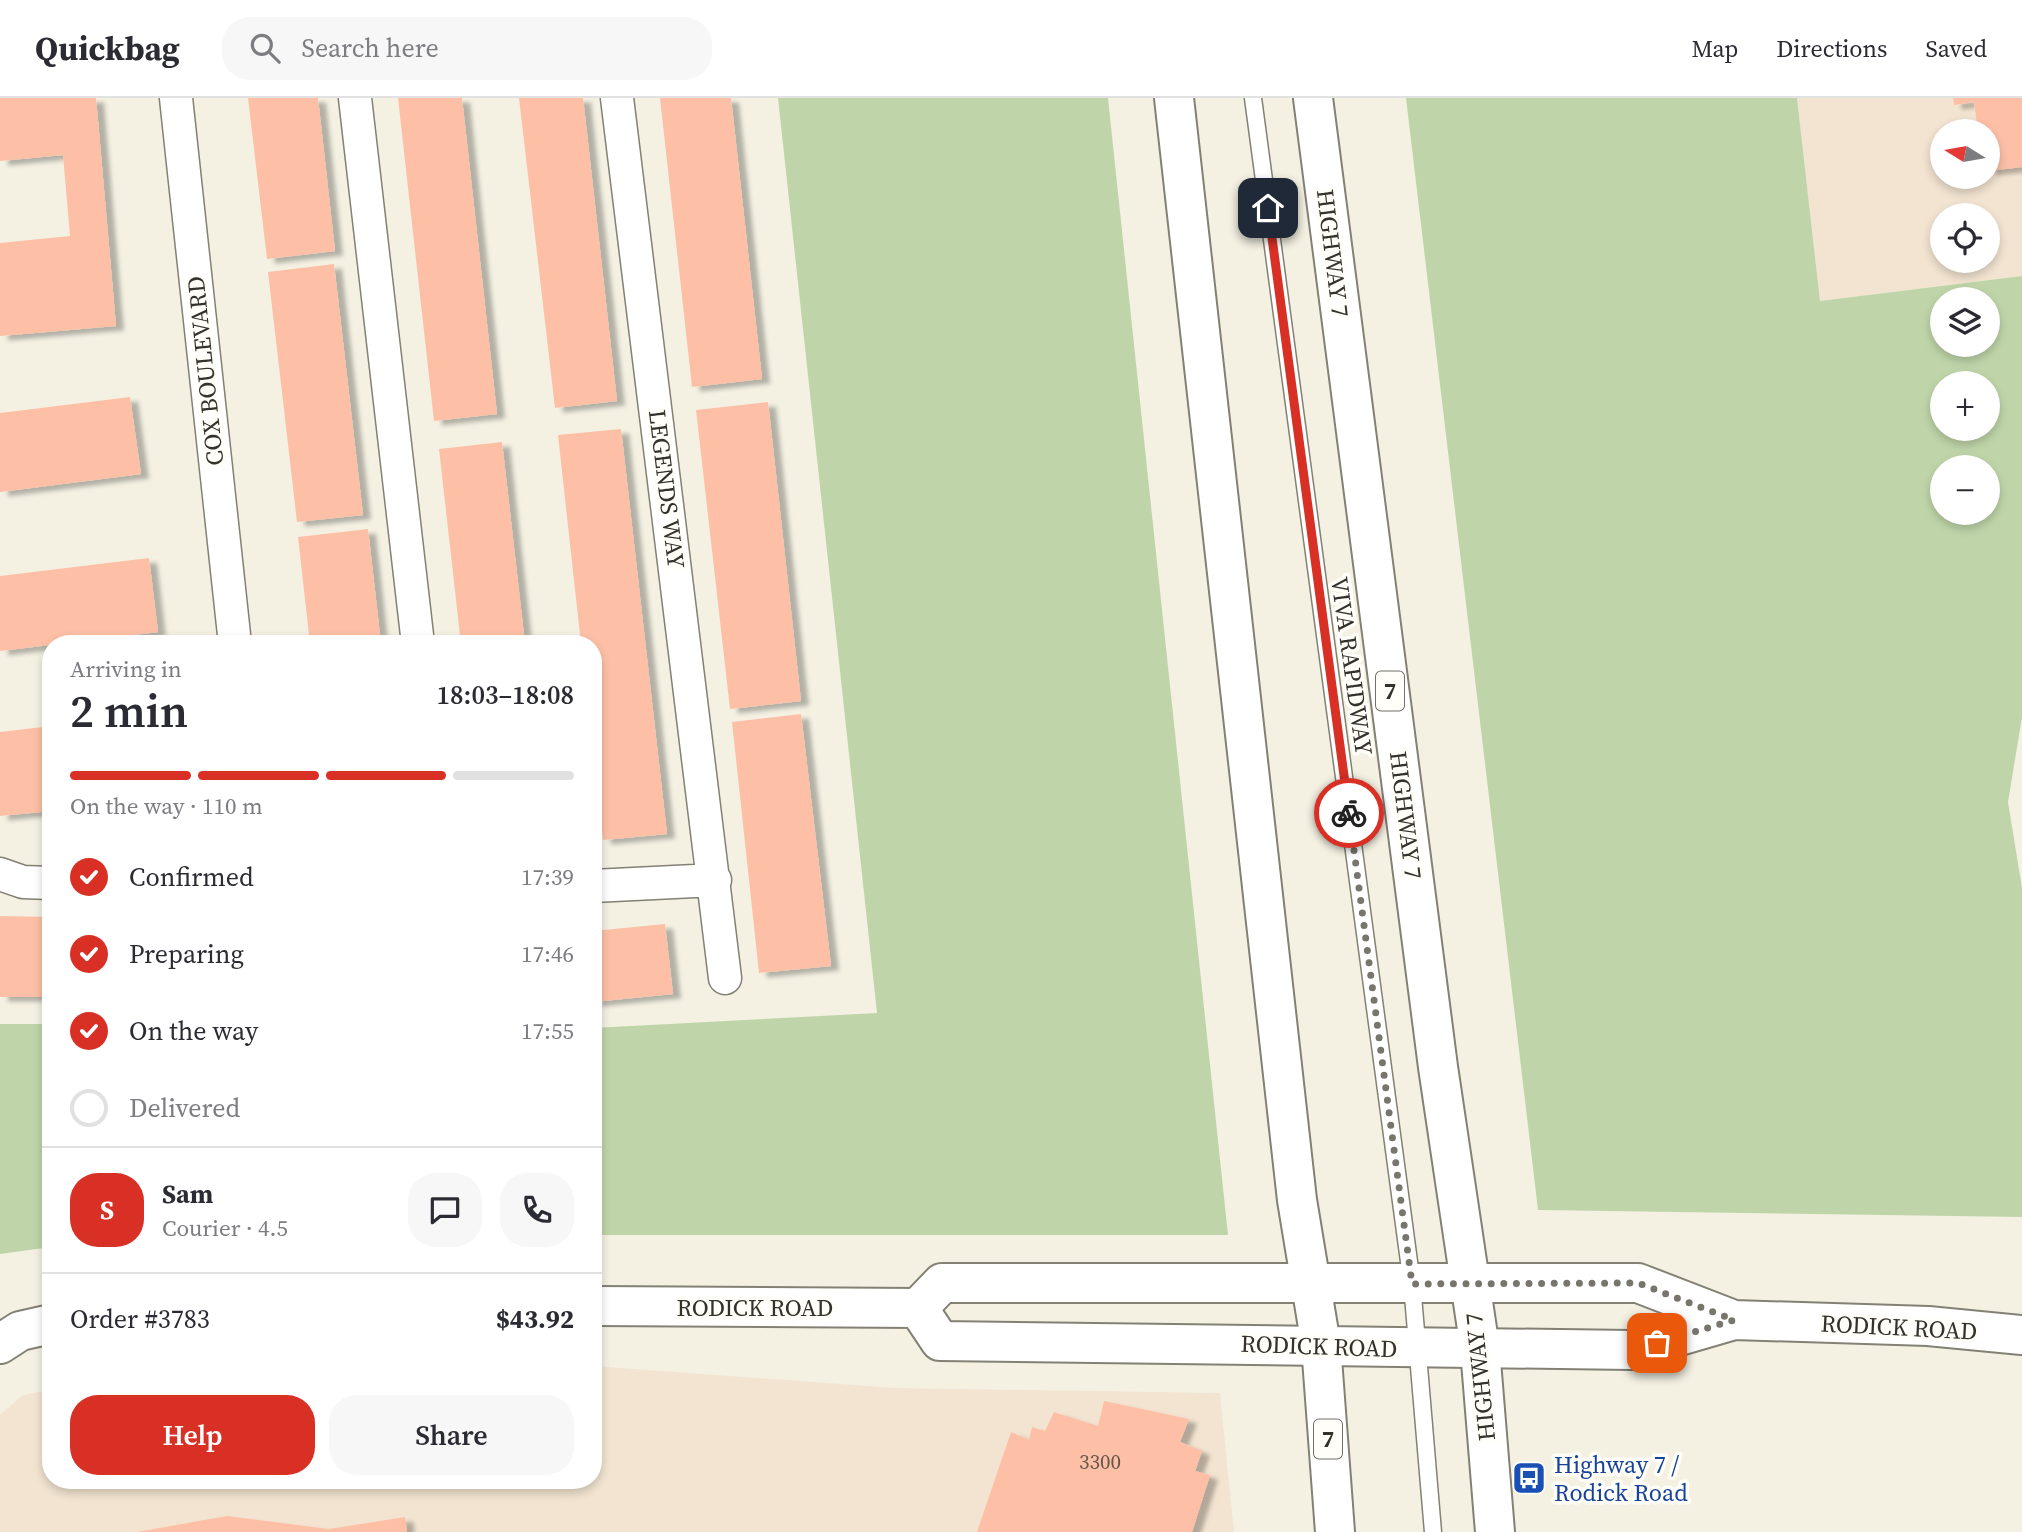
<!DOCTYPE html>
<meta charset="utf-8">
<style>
:root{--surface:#fff;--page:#f7f7f7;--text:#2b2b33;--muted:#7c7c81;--line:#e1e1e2;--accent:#d93025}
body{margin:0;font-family:"Source Serif 4",serif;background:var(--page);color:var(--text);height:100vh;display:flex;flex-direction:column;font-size:26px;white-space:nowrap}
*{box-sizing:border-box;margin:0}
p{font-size:23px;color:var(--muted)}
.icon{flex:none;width:38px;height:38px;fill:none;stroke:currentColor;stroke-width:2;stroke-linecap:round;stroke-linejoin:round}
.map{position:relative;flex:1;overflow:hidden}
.drawer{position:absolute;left:42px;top:537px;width:560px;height:854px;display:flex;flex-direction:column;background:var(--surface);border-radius:28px;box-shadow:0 4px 10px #0003}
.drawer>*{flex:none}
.needle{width:46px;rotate:281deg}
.tools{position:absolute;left:1930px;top:21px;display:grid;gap:14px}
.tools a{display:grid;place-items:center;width:70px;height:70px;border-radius:50%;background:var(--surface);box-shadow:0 4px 10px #0003;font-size:35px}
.pin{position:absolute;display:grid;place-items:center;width:60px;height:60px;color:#fff;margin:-30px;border-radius:14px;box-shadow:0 4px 10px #0006}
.courier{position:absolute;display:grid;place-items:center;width:70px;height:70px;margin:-35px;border:5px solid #d93025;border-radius:50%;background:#fff;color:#222;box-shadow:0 2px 9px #0007}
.head em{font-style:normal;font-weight:600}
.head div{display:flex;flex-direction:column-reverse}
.head{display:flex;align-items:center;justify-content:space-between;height:119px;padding:0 28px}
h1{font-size:46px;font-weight:600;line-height:52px}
.bar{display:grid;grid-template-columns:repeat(4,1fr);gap:10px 7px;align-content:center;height:84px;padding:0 28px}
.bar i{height:9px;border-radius:5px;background:var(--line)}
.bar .current{background:var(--accent)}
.bar p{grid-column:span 4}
.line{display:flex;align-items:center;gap:18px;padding:0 28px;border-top:2px solid var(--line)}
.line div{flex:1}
.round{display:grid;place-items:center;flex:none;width:74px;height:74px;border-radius:28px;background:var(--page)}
ol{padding:0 28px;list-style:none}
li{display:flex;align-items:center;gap:21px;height:77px}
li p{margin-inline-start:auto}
li .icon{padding:7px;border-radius:50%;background:var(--accent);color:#fff;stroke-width:4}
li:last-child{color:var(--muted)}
li i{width:38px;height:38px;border:4px solid var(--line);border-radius:50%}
.primary-button{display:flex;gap:14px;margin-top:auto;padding:14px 28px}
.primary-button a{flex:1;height:80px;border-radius:28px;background:var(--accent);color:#fff;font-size:28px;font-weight:600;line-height:80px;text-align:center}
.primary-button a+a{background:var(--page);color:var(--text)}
header{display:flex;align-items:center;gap:42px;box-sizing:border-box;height:98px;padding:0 35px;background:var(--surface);border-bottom:2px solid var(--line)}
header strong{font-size:33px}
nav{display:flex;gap:38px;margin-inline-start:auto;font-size:24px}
.search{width:490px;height:63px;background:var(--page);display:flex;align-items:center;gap:18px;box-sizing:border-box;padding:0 24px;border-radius:28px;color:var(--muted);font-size:26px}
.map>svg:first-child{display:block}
.industrial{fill:#f3e4d1;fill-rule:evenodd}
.green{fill:#bfd5a9;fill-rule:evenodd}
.building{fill:#fdc0a6;filter:url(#shadow)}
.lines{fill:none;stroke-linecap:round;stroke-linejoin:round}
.service-casing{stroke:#838074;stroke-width:19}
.minor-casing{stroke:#838074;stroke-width:35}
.secondary-casing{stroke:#838074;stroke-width:42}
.primary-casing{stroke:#838074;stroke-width:42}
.service{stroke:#fff;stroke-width:16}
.minor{stroke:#fff;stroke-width:32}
.secondary{stroke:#fff;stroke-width:38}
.primary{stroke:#fff;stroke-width:38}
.done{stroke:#77756c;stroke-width:7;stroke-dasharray:0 12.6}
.route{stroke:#d93025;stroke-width:9}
.labels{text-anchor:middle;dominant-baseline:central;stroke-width:7;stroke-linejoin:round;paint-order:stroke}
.number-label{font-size:21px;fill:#66564a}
.shield{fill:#fffef8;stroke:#706f69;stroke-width:2}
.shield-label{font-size:23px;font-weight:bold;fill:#33322c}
.street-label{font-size:24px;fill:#33322c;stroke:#fffef8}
.transit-label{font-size:24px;fill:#164399;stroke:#fffef8;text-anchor:start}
</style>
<header>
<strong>Quickbag</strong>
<div class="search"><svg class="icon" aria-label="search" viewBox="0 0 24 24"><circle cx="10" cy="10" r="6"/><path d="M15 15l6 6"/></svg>Search here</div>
<nav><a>Map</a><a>Directions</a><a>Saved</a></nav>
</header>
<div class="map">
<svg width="2022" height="1434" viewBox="0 0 2022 1434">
<defs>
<filter id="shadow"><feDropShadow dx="8" dy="4.5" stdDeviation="2" flood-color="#0004"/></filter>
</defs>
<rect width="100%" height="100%" fill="#f4f1e3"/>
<!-- industrial -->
<path class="industrial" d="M1797,0H2022V178L1820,203ZM1942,33H1988V79H1942ZM1942,117H1988V163H1942Z
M593,1268L895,1290L1220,1295L1234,1434H0V1317L23,1297L51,1292V1382H593Z"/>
<!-- green -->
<path class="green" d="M778,0H1108L1228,1137H593V930L877,915Z
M1406,0H1797L1820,203L2022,178V619L2008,704L2022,790V1119L1538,1112ZM1942,201H1988V247H1942ZM1942,285H1988V331H1942ZM1942,369H1988V415H1942Z
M0,926H51V1149L0,1156Z"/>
<!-- building -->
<path class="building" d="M0,0H96L116,228L0,238V145L70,138L63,57L0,63Z
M248,0H318L335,153L267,161Z
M398,0H462L497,316L434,323Z
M519,0H583L617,303L555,310Z
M660,0H731L762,281L692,289Z
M1953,0H2022V69L1988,73V33H1978L1974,4L1954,7Z
M334,166L363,417L297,424L268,174Z
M130,299L141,376L0,394V315Z
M768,304L801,603L730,611L696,312Z
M621,331L667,736L603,742L593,654V546H581L558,337Z
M502,344L525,546H461L439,351Z
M368,431L381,546H310L298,439Z
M149,460L158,534L0,553V478Z
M801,616L831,868L759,875L732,624Z
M51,628V713L0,718V634Z
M0,818L51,819V899H0Z
M665,826L673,896L593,904V833Z
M1104,1303L1189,1321L1180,1344L1202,1353L1195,1373L1210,1377L1192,1434H977L1011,1334L1029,1342L1032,1329L1045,1333L1054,1314L1098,1328Z
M227,1418L329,1431L405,1419L407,1434H137Z"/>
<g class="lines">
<defs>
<path id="service" d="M1253,0L1412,1186L1433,1434"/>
<path id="minor" d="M176,0L235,546
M355,0L418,546
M617,0L725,880
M0,776L23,784L51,785
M593,788L715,782"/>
<path id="secondary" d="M593,1208L918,1210L942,1185H1638L1734,1222
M918,1210L940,1243L1631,1252L1734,1222L1928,1228L2022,1237
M0,1246L20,1233L51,1226"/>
<path id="primary" d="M1174,0L1297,1102L1321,1247L1335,1434
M1313,0L1438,969L1480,1251L1495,1434"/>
</defs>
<!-- service casing -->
<use href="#service" class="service-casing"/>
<!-- minor casing -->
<use href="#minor" class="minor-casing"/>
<!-- secondary casing -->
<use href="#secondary" class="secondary-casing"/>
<!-- primary casing -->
<use href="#primary" class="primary-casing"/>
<!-- service -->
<use href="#service" class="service"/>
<!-- minor -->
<use href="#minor" class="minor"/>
<!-- secondary -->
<use href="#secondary" class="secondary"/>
<!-- primary -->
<use href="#primary" class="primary"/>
</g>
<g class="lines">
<!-- done -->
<path class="done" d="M1349,715L1412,1186L1638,1185L1734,1222L1657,1245"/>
<!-- route -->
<path class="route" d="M1268,110L1349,715"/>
</g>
<!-- icons -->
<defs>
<symbol id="bus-square" viewBox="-11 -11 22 22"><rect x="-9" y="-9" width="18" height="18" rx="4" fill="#1a4fb4" stroke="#fffef8"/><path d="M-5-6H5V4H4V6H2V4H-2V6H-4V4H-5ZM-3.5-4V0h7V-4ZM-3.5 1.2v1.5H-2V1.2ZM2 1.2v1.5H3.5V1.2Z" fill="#fff"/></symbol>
</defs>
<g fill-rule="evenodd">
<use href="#bus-square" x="1510" y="1361" width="38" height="38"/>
</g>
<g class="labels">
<!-- number labels -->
<g class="number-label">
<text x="1100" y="1363">3300</text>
</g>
<!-- shield labels -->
<g class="shield">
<rect x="1376" y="573.5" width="28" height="39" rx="5"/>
<rect x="1314" y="1321.5" width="28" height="39" rx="5"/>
</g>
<g class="shield-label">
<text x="1390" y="593">7</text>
<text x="1328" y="1341">7</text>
</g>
<!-- street labels -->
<g class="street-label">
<text transform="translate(1333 155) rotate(83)">HIGHWAY 7</text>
<text transform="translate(205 273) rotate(-96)">COX BOULEVARD</text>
<text transform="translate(667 391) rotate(83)">LEGENDS WAY</text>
<text transform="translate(1352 568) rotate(82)">VIVA RAPIDWAY</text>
<text transform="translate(1406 717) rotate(83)">HIGHWAY 7</text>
<text x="755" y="1209">RODICK ROAD</text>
<text transform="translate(1899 1229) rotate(3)">RODICK ROAD</text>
<text transform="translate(1319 1248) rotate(2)">RODICK ROAD</text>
<text transform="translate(1480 1279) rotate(-96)">HIGHWAY 7</text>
</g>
<!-- transit labels -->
<g class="transit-label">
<text x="1554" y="1366">Highway 7 /<tspan x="1554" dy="28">Rodick Road</tspan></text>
</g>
</g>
</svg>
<div class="tools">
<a><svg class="needle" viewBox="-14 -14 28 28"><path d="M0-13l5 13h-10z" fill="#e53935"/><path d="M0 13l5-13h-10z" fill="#7c7c81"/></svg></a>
<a><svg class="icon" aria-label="locate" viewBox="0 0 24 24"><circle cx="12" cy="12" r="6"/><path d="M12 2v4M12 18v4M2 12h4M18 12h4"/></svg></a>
<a><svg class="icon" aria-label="layers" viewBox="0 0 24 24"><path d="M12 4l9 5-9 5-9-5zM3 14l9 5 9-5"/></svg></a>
<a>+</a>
<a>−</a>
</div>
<div class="pin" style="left:1657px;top:1245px;background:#ea580c"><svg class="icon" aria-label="bag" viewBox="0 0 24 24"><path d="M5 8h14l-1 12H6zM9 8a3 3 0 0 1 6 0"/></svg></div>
<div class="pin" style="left:1268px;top:110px;background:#1f2937"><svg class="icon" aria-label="home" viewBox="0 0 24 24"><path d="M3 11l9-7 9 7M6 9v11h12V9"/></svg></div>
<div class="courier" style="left:1349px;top:715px"><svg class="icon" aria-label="bike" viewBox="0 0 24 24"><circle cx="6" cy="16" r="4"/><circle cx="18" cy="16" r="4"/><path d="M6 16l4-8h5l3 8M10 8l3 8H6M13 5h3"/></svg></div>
<section class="drawer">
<div class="head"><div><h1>2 min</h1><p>Arriving in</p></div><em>18:03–18:08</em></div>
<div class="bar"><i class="current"></i><i class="current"></i><i class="current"></i><i></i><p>On the way · 110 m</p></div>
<ol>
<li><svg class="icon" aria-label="check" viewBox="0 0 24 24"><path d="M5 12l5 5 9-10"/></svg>Confirmed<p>17:39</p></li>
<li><svg class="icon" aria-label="check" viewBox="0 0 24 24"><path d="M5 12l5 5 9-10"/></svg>Preparing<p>17:46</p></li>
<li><svg class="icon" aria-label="check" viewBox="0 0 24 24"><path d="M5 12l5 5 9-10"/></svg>On the way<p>17:55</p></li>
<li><i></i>Delivered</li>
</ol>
<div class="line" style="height:126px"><b class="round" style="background:var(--accent);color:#fff">S</b><div><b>Sam</b><p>Courier · 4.5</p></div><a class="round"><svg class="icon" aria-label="chat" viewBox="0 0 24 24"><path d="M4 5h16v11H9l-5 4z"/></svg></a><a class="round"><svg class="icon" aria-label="phone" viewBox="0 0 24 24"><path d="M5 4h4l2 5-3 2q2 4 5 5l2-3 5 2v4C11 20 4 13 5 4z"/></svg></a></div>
<div class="line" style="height:91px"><div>Order #3783</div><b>$43.92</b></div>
<div class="primary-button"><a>Help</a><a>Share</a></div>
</section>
</div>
